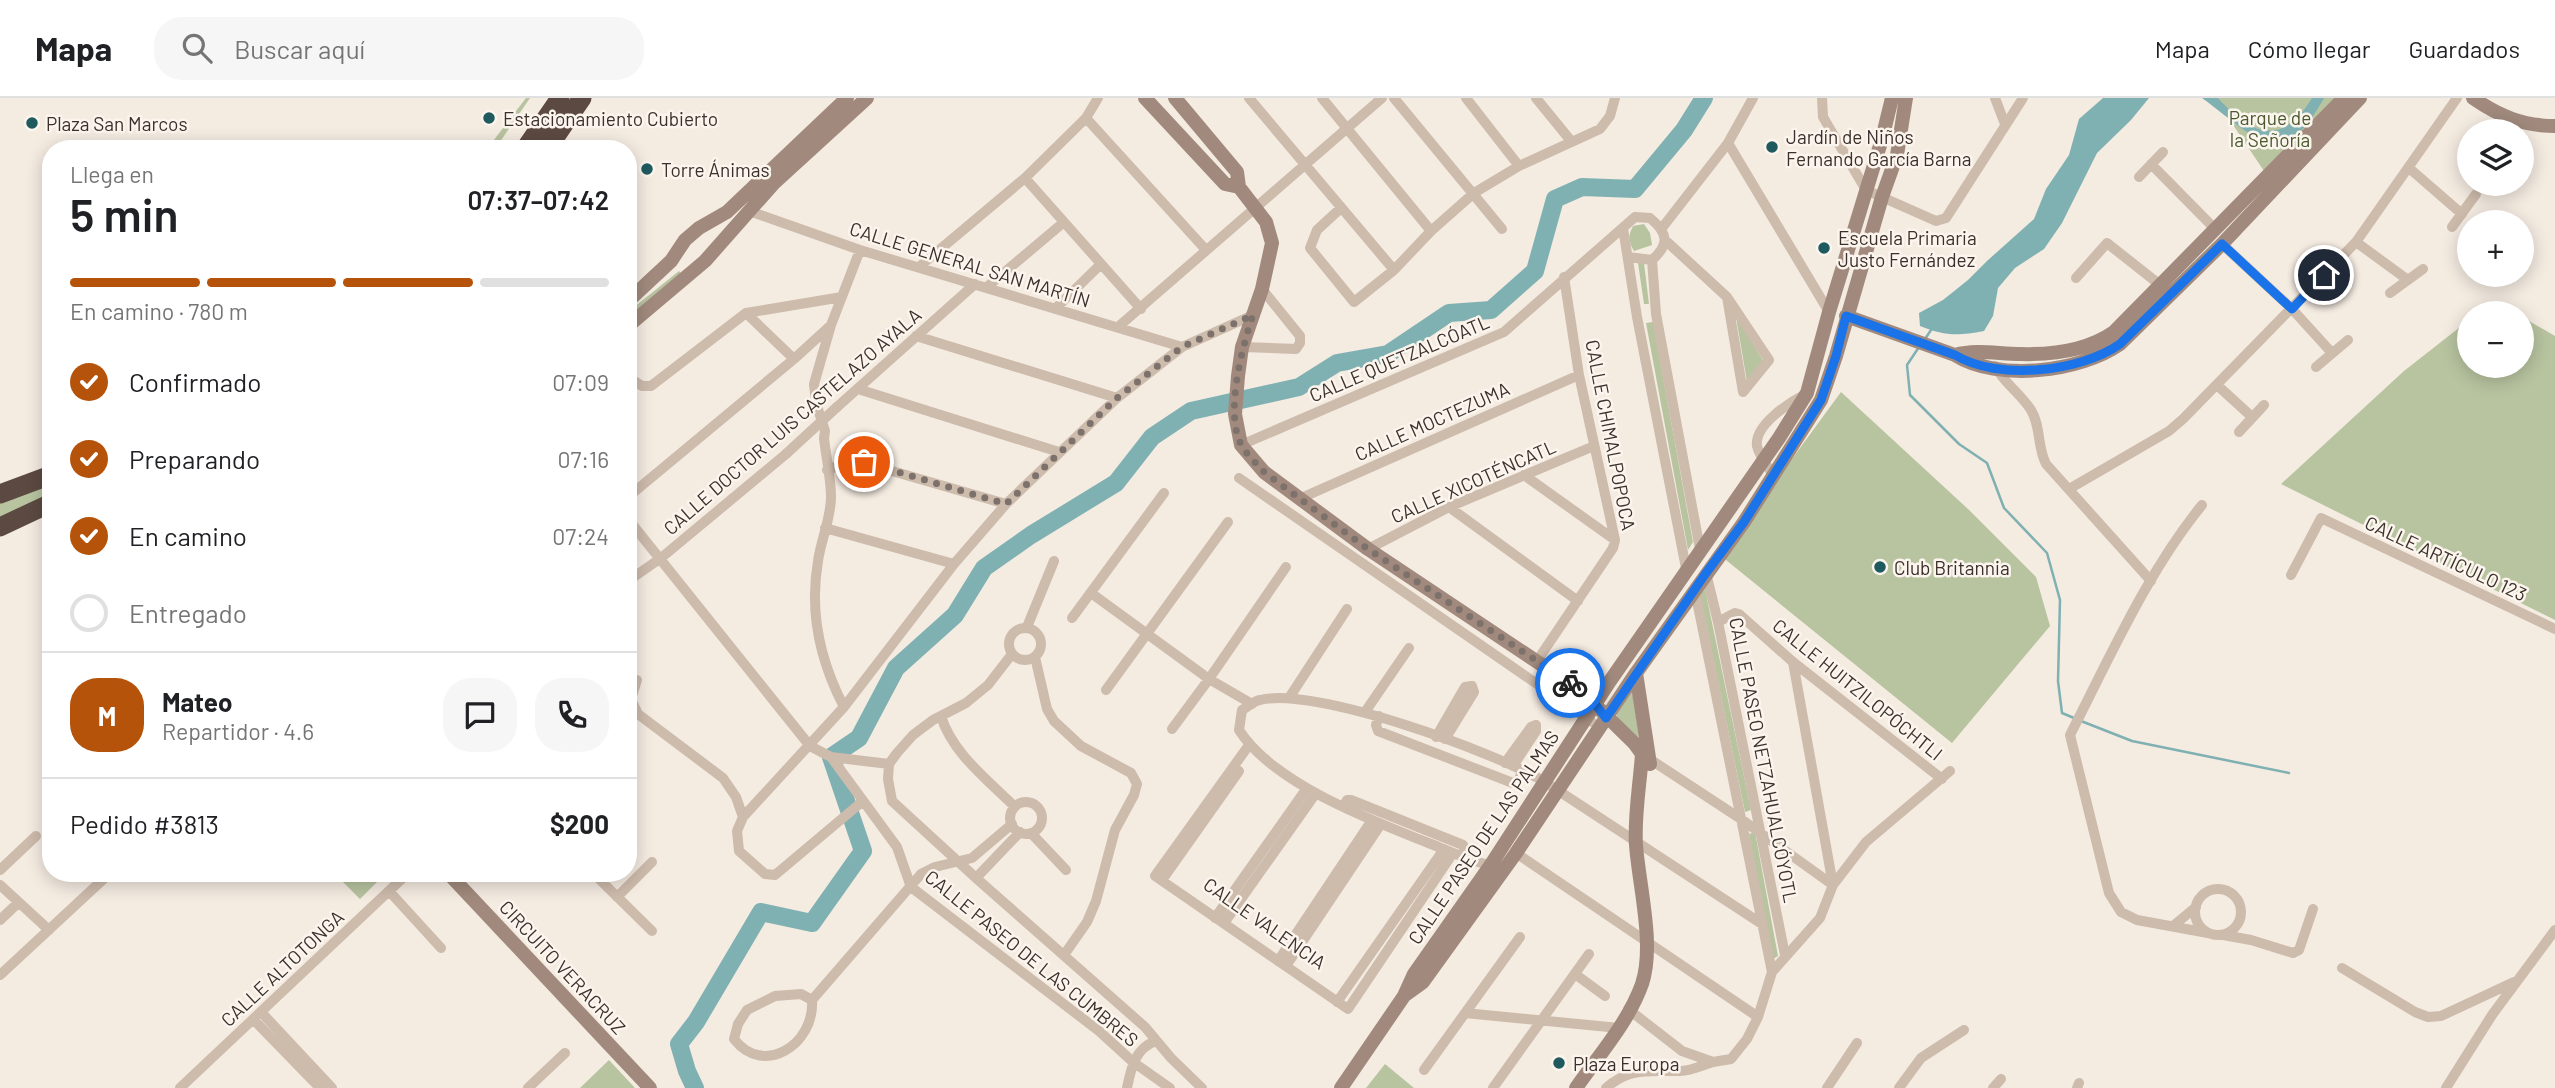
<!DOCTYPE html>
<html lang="es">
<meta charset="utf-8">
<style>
:root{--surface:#fff;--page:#f6f6f6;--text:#202124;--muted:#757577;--line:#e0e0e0;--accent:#b45309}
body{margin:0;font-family:Barlow,sans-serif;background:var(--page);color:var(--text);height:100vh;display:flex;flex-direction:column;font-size:26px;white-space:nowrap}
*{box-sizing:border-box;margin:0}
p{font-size:23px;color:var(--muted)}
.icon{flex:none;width:38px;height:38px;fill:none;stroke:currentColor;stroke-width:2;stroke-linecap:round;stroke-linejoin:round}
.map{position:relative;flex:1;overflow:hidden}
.details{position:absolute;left:42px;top:42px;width:595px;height:742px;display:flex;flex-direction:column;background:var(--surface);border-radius:28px;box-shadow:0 4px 18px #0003}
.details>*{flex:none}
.controls{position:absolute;left:2457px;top:21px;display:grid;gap:14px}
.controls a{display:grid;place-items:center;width:77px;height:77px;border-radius:50%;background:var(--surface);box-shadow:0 4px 18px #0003;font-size:35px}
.pin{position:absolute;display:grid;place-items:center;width:60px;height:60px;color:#fff;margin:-30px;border:4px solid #fff;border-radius:50%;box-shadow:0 2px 7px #0007}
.courier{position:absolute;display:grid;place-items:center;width:70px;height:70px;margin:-35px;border:5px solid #1a73e8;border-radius:50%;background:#fff;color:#222;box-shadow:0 2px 9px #0007}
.head em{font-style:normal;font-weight:600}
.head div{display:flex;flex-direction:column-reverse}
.head{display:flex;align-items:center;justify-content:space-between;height:119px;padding:0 28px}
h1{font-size:46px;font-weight:600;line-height:52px}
.bar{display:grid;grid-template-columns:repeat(4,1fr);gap:10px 7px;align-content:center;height:84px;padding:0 28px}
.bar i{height:9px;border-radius:5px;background:var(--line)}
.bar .selected{background:var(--accent)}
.bar p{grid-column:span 4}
.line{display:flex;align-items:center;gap:18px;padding:0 28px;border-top:2px solid var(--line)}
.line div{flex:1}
.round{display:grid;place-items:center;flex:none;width:74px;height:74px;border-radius:28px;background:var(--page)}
ol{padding:0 28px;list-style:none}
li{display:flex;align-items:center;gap:21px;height:77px}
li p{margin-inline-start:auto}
li .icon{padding:7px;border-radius:50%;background:var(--accent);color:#fff;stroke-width:4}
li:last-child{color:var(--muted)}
li i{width:38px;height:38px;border:4px solid var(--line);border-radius:50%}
header{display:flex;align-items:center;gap:42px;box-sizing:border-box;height:98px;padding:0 35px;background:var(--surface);border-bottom:2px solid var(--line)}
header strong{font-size:33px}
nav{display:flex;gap:38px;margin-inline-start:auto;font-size:24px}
.search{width:490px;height:63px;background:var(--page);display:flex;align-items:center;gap:18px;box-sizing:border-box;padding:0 24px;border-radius:28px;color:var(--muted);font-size:26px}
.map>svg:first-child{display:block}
.green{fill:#b8c4a0}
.water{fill:#7fb0b2}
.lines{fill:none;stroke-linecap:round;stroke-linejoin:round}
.stream{stroke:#7fb0b2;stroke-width:2.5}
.river{stroke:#7fb0b2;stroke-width:18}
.street{stroke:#cdbbac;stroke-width:10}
.secondary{stroke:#a18a7d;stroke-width:14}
.highway{stroke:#5c4a42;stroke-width:19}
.street-bridge{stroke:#cdbbac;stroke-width:10}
.done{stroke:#7c716b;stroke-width:7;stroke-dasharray:0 12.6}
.route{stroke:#1a73e8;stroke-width:9}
.poi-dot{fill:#1f5a5e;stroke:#fbf5ee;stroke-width:2.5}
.labels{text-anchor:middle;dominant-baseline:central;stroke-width:5;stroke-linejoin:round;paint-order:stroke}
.park-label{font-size:19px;fill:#4a5a2e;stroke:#fbf5ee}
.poi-label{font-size:19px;fill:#3b302b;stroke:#fbf5ee;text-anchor:start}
.street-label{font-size:19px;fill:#3b302b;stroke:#fbf5ee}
</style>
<header>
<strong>Mapa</strong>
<div class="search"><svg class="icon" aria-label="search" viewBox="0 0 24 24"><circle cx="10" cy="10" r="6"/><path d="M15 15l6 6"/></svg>Buscar aquí</div>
<nav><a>Mapa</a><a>Cómo llegar</a><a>Guardados</a></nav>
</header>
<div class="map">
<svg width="2555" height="990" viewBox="0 0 2555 990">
<rect width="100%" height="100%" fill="#f4ebe1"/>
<!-- green -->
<path class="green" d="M526,0H530L495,51H487Z
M2215,0H2337L2266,76Z
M1644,126L1650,135L1652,147L1634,153C1628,143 1628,138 1633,128Z
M1638,165H1644L1649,206H1644Z
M679,173L683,177L628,222V214Z
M2493,203L2515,215H2478Z
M1736,219L1764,264L1747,284Z
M2522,219L2555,238V522L2281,386L2404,273L2469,222V268H2522Z
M1653,224L1693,444L1688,452L1646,225Z
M1841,294L1968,411L2036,479L2050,528L1952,645L1721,458Z
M51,380V402L0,426V400Z
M1705,491L1751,712L1745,714L1700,496Z
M1632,592L1639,640L1617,623V616Z
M1755,734L1778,858L1773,861L1749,736Z
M334,775H386L360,801Z
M609,962L635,990H580Z
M1385,966L1414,990H1366Z"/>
<!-- water -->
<path class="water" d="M2103,0H2149L2131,22L2097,55L2062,125L2044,151L2015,170L1998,190L1993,218L1984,233C1957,238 1945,238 1920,228L1919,215L1943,202L1968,182L1987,163L2034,121L2046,91L2069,57L2079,21Z
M2202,0H2218C2251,37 2282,50 2312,0H2324C2282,77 2254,38 2202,0Z"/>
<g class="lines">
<!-- stream -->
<path class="stream" d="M1925,241L1931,232
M1919,249L1907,267L1910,297L1959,346L1987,365L2004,410L2047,455L2060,502L2058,583L2062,615L2074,620
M2081,623L2132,643L2289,675"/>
<!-- river -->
<path class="river" d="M695,990L687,973L679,946L696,924L761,814L812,825L863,753L831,659L859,640L896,570L955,517L984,470L1031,437L1116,385L1152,339L1191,313L1299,289L1337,265L1388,256L1449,215L1491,212L1535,173L1555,101L1582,89L1635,91L1684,32L1704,0"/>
<!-- street -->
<path class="street" d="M1249,0L1394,172
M1322,0L1431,133
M1394,0L1502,131
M1466,0L1519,68
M1536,0L1571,43
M1822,0L1823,19L1866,92L1936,123L1946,120L2023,0
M1995,0L2005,26
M1086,20L1206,152
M1728,45L1829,214
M2151,66L2215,131
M2409,70L2462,116
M2139,79L2163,54
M1025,80L1141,211
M1341,110L1317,132L1310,150L1354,204L1394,172L1431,133L1474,95L1519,68L1600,31L1610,18L1615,0
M749,113L860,152L1182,249
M2452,129L2476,96
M1623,130L1637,219L1686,470
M1662,130L1728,45L1753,0
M1665,142L1727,199L1769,262L1743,294L1727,199
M2356,144L2408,182
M2222,146L2292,211L2332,255
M1652,162L1656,216L1700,451
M919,169L1025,80L1086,20L1098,0
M2076,180L2107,145L2164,190
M987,189L1064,124
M2390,195L2423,171
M1056,210L1101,166
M746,215L794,261
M1118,229L1382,0
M916,238L1117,300
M1242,249L1296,251L1300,245V238L1262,191
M1995,268C2003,284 2021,296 2031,312C2041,328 2037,349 2046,366L2151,483
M2316,269L2348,242
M628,279L642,288H651L746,215L842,199
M2217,287L2252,319
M858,291L1059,354
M837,309L975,186
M2239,334L2264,307
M1241,347L1504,234L1635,119L1650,120C1668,135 1670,146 1652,162L1628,159
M827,372L854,362L1006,406
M1524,377L1615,442
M1774,378C1768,369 1759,358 1757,348C1754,327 1790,304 1806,296
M1239,380L1592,624
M2069,391L2169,333L2183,321L2356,144L2457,0
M628,399L794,261L829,229
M1299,401L1579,277
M2202,407C2148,473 2109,561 2070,637L2109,795L2121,814L2137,822L2208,835
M1449,409L1578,503
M628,421L810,648L831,659L897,749L911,789L1099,933L1133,964L1170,990
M825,430L954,466
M1368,451L1449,409L1594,348
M1706,475L1718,524L1785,857
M2291,477L2321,420L2555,531
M628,483L661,460L786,356
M1695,493L1772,874
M1091,495L1209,581L1252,606
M1072,520L1164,395
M1718,524L1735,515L1739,516L1793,564L1942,681
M1027,529L1054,463
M1009 546a16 16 0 1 1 32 0a16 16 0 1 1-32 0Z
M1012,556L988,587L966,605L933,622L913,637L897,655L889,666L888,681L892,703L976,780L1145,929L1171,960L1202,990
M1035,559L1047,611L1054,623L1081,648L1131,675L1137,686L1134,697L1115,732L1096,803L1087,824L1064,857
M1537,563L1613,450L1615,442L1579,277L1564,179
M1793,564L1833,787
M637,582L631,601L638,616L723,680L736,699L743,719
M1106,592L1228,424
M1289,600L1347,511
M844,609C820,563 809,515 818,463C821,442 831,420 831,399C831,380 826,359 824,340L825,333L816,305L814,286L831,227L860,152
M1365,614L1409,550
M941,618C952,655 988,682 1015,709
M1379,618L1376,627L1378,633L1513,685L1518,683L1523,672
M1172,631L1209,581L1286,469
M1436,639L1465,589L1472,588L1474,594L1445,641
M1249,647L1155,778L1348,911L1453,755
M1645,658L1741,721L1833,787
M831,659L889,666
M1505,665L1531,629L1536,627
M1513,668L1536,633V627
M628,694L631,691
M863,703L775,777L765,776L739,753L737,733L743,719L844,609L954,466L1006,406L1117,300L1182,249L1253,217
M1010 720a16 16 0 1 1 32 0a16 16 0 1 1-32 0Z
M1343,709L1347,702H1351L1463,747L1465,750L1462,758
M1031,735L1066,772
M1516,755L1758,919
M1497,769C1472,764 1449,753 1426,744C1368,721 1273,685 1239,632L1242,612C1247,609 1254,603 1260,602C1314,588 1495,654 1545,684L1762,826
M0,772L36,738
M593,775L652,833
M976,780L1020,734
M1162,782L1239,673
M0,787L49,832
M2195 814a23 23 0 1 1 46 0a23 23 0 1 1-46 0Z
M389,793L441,850
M617,799L652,764
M1215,820L1307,690
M0,822L18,805
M1224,825L1316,695
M2173,828L2196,809
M2223,837L2251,842L2293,855L2299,852L2313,811
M1278,863L1372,722
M1286,868L1381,726
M2342,870L2415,914L2428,919L2441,918L2514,884
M1575,876L1605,898
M0,877L110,775
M812,902L801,896L775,898L747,912L738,926L734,941C763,979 815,947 812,902L921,776L935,769L972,760L1012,726
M1337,904L1444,751
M1628,911L1682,953L1713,964L1731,961L1747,941L1758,919L1772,874L1820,820L1833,787L1866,744L1950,673
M261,914L332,990
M1465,915L1619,930
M253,921L320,990
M1424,972L1520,839
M180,990L408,775
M528,990L565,955
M1127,990C1131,970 1135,950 1156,943
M1493,990L1589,856
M1606,990C1631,968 1651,974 1680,973C1691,973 1703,967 1713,964
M1827,990L1857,945
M1899,990L1921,960L1964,932
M1993,990L2001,981
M2077,990L2079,985
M2446,990L2492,917L2555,832"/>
<!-- secondary -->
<path class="secondary" d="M1145,0L1225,86L1239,89
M1175,0L1237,74L1239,89L1266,124L1272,145L1262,191L1242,249L1238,278L1235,316L1241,347L1264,374L1368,451L1581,593L1634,645L1642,656C1640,686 1634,718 1636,747C1639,788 1655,847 1642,886C1628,925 1599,957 1576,990
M2473,0C2499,18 2523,28 2555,28
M628,203L671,163L685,142L699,130L727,114L847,0
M1846,218L1955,257C1998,284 2080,274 2120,246L2222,146L2360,0
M628,228L705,163L774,85L867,0
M1955,257C1977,251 1998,256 2020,256C2052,257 2088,252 2114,234L2344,0
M1636,575L1650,666
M448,775L650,990
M1405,897L1423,884L1516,755L1636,575L1744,424L1821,302L1836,258L1882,99L1897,57L1906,0
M1341,990L1404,898L1414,876L1490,768L1610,583L1779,340L1807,295L1829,214L1882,41L1892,0"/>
<!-- highway -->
<path class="highway" d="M525,51L560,0
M547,51L582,0
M0,396L51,377
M0,429L51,405"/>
<!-- street-bridge -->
<path class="street-bridge" d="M786,356L837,309"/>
</g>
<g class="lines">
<!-- done -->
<path class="done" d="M864,364L1006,406L1117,300L1182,249L1253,217C1242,249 1224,318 1242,348C1248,358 1257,366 1264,374L1368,451L1570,585"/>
<!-- route -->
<path class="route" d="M1570,585L1595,606L1606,620L1706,475L1744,424L1821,302L1836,258L1846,218L1955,257C1998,283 2080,274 2120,246L2222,146L2292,211L2324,177"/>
</g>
<!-- markers -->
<g class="poi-dot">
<circle cx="489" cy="20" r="7"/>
<circle cx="32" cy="25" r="7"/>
<circle cx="1772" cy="49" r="7"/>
<circle cx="647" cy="71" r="7"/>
<circle cx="1824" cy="150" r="7"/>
<circle cx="1880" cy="469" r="7"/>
<circle cx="1559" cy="965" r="7"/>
</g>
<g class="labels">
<!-- park labels -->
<g class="park-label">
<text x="2270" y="19">Parque de<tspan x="2270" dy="22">la Señoría</tspan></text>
</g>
<!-- poi labels -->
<g class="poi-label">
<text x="503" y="20">Estacionamiento Cubierto</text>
<text x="46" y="25">Plaza San Marcos</text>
<text x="1786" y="38">Jardín de Niños<tspan x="1786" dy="22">Fernando García Barna</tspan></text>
<text x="661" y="71">Torre Ánimas</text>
<text x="1838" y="139">Escuela Primaria<tspan x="1838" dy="22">Justo Fernández</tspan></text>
<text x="1894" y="469">Club Britannia</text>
<text x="1573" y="965">Plaza Europa</text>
</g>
<!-- street labels -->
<g class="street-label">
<text transform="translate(970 166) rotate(17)">CALLE GENERAL SAN MARTÍN</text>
<text transform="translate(1399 260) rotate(-23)">CALLE QUETZALCÓATL</text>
<text transform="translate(792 323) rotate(-41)">CALLE DOCTOR LUIS CASTELAZO AYALA</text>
<text transform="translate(1432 323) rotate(-24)">CALLE MOCTEZUMA</text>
<text transform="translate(1611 337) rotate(79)">CALLE CHIMALPOPOCA</text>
<text transform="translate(1473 383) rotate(-24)">CALLE XICOTÉNCATL</text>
<text transform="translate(2446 460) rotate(25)">CALLE ARTÍCULO 123</text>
<text transform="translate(1858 591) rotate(39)">CALLE HUITZILOPÓCHTLI</text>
<text transform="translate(1764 662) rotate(79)">CALLE PASEO NETZAHUALCÓYOTL</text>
<text transform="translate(1483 739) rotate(-56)">CALLE PASEO DE LAS PALMAS</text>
<text transform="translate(1265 825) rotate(35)">CALLE VALENCIA</text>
<text transform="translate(1032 860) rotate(39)">CALLE PASEO DE LAS CUMBRES</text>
<text transform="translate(563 869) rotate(47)">CIRCUITO VERACRUZ</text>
<text transform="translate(282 870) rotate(-43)">CALLE ALTOTONGA</text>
</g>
</g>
</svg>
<div class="controls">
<a><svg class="icon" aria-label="layers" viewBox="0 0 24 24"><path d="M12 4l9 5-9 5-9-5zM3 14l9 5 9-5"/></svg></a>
<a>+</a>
<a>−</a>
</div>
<div class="pin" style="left:864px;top:364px;background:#ea580c"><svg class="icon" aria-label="bag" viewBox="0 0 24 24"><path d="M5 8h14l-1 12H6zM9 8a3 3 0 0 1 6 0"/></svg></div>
<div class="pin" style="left:2324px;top:177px;background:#1f2937"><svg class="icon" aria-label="home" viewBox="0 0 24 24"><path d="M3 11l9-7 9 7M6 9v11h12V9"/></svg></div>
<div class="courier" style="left:1570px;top:585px"><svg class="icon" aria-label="bike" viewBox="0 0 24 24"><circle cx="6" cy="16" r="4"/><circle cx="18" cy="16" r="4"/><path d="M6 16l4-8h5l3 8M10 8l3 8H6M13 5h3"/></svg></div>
<section class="details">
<div class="head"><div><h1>5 min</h1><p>Llega en</p></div><em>07:37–07:42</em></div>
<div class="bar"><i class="selected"></i><i class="selected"></i><i class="selected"></i><i></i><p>En camino · 780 m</p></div>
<ol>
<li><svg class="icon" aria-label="check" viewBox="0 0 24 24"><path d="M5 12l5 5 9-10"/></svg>Confirmado<p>07:09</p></li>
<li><svg class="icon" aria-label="check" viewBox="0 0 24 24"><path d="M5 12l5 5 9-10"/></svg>Preparando<p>07:16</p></li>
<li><svg class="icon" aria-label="check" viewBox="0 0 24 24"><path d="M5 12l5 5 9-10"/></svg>En camino<p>07:24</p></li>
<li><i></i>Entregado</li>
</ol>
<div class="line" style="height:126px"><b class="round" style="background:var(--accent);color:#fff">M</b><div><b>Mateo</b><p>Repartidor · 4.6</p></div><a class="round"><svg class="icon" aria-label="chat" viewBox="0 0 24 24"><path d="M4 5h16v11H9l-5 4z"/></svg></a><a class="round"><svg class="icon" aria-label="phone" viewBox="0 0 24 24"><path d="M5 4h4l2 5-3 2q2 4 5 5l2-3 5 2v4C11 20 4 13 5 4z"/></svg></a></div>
<div class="line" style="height:91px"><div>Pedido #3813</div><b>$200</b></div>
</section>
</div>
